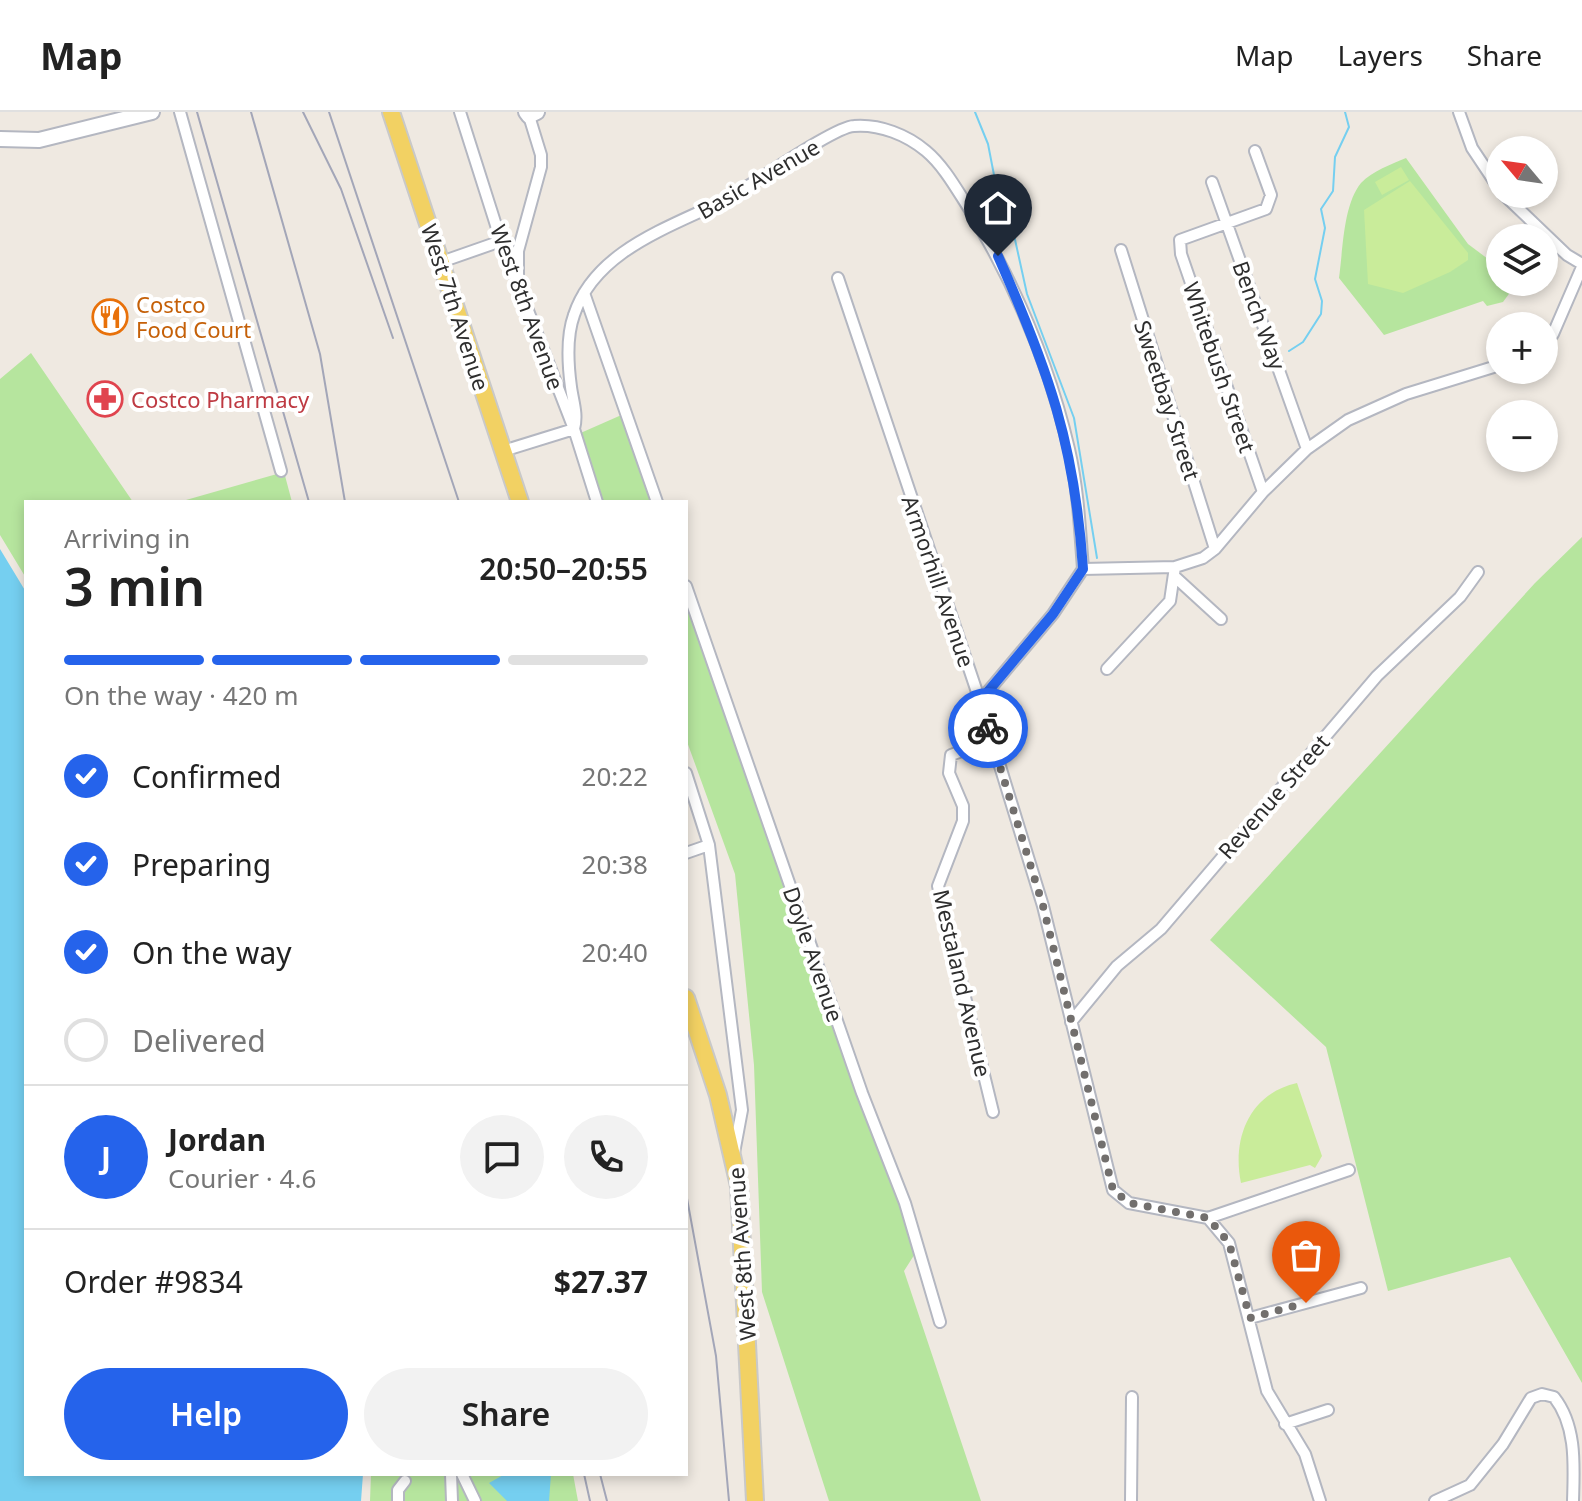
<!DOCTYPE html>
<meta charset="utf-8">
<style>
:root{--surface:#fff;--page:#f2f2f2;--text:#222;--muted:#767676;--line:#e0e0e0;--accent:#2563eb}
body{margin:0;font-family:"Noto Sans",sans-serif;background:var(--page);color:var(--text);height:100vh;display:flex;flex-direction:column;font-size:30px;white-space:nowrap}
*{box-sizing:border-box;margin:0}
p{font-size:26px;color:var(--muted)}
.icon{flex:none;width:44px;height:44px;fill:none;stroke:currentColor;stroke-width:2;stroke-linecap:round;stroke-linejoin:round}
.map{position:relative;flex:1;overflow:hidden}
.sheet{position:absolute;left:24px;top:388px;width:664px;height:976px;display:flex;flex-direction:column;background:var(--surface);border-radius:0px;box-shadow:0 4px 12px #0003}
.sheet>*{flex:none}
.needle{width:52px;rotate:299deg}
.fabs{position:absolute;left:1486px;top:24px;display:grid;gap:16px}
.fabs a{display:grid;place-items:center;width:72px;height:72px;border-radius:50%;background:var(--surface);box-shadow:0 4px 12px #0003;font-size:40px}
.pin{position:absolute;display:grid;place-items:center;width:68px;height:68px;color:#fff;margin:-82px -34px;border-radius:50% 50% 50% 0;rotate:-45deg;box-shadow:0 0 8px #0007}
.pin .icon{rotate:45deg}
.courier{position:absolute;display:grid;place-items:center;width:80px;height:80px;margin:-40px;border:6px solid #2563eb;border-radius:50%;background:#fff;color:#222;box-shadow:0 2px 10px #0007}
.headline em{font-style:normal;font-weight:600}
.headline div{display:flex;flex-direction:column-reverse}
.headline{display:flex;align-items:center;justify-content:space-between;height:136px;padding:0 40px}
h1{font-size:52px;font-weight:600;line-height:60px}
.bar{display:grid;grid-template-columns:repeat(4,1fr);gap:12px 8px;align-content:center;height:96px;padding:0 40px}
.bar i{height:10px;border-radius:6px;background:var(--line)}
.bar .current{background:var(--accent)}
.bar p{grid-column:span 4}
.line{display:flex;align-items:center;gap:20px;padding:0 40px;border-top:2px solid var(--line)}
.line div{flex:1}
.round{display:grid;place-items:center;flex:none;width:84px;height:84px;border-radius:42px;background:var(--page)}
ol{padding:0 40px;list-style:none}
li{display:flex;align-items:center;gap:24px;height:88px}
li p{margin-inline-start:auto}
li .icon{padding:8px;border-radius:50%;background:var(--accent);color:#fff;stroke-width:4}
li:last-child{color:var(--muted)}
li i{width:44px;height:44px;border:4px solid var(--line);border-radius:50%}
.button{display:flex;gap:16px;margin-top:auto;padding:16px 40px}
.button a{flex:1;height:92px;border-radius:48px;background:var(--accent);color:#fff;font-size:32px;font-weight:600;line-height:92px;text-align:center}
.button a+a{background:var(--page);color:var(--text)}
header{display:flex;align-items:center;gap:48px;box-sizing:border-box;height:112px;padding:0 40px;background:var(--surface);border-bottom:2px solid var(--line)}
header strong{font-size:38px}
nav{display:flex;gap:44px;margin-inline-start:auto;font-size:28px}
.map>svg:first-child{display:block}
.green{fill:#b6e59e}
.pitch{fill:#c9ec9a}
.water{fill:#75cff0}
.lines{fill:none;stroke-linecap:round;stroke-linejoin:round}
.stream{stroke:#75cff0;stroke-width:2}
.street-casing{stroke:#b4b7c1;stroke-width:14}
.secondary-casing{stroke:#b4b7c1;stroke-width:18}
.primary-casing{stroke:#c9c9c9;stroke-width:20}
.street{stroke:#fff;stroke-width:10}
.secondary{stroke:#fff;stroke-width:14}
.primary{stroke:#f2d163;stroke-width:16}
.rail{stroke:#a3a6b8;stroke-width:2}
.done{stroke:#726f6d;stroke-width:8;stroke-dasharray:0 14.4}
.route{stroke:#2563eb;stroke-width:10}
.labels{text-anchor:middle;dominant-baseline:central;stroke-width:8;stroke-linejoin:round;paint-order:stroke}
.street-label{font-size:22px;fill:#2e2e2e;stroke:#fff}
.food-label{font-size:22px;fill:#c56008;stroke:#fff;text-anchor:start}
.health-label{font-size:22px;fill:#be3a42;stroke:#fff;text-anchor:start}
</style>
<header>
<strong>Map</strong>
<nav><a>Map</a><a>Layers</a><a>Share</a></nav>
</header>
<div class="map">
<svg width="1582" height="1389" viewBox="0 0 1582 1389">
<rect width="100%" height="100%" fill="#efe9e1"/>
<!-- green -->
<path class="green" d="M1406,46L1468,132L1500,156V170L1517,171L1503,190L1487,194L1483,189L1384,223L1339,166C1343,138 1343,93 1361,71C1372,59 1392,52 1406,46Z
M31,241L133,390H26V466L0,423V267Z
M626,301L657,390H600L576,323Z
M284,360L292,390H179Z
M1582,425V1271L1510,1145L1388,1179L1326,935L1210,828L1535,471Z
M686,473L918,1137L904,1159L981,1389H829L762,1180L754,953L735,762L686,627Z
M371,1362H573L578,1389H370Z"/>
<!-- pitch -->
<path class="pitch" d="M1401,55L1409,68L1382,83L1375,70Z
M1410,69L1468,141V148L1450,160L1403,181L1368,172L1364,98Z
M1297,971L1322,1044L1315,1056L1310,1053L1241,1071C1232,1028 1248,982 1297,971Z"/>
<!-- water -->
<path class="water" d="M0,437L26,480V1362H363L361,1389H0Z
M505,1362H551L549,1389H507L489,1371Z"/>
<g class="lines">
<!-- stream -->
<path class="stream" d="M975,0L988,32L1000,94L1014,123L1027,182L1074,306L1097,446
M1289,239L1303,230L1321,202L1322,189L1315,167L1325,116L1321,97L1333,79L1335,45L1349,15L1345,0"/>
<defs>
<path id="street" d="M180,0L281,359
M460,0L501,129L574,317L597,390
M1459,0L1472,36L1500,78
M1255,39L1271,83L1266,97L1180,128L1181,142L1263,380
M1212,70L1307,337
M1503,82L1567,143L1582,152
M1121,138L1215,437
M441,150L501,129
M518,166V139L541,55V43L529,4
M838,166L980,589L1043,794L1113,1078L1129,1091L1208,1106L1349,1058
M584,181L657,390
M1544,233L1553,222L1582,155
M503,339L574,317C578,302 573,290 571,275C568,253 566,225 574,203C595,139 668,116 723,89C750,75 833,15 854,14C880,12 907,23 926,39C944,54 957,78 970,98C1015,172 1049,252 1069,337C1078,376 1080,417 1083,457
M1083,457L1175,455
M1174,464L1221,507
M686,474L862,981L905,1091L940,1210
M1107,557L1170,489L1175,455L1203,446L1215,437L1263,380L1307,337L1348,308L1406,282L1500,253
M980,589L1053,502L1083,457
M992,628L951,643L949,661L963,694V709L938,774L993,1000
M686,661L709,733L742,998L734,1041
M686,741L709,733
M1071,910L1117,854L1161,817L1377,564L1460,485L1478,460
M1208,1106L1229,1131L1267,1279L1305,1342L1320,1389
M1250,1206L1361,1176
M1285,1312L1328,1298
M451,1362L452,1389
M462,1362L475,1389
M398,1389V1378L405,1369
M1131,1389L1132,1285
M1435,1389L1470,1373L1503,1332L1531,1286L1542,1282L1554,1285C1577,1314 1574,1354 1573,1389"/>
<path id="secondary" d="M526,0L529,4L537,0
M0,27L39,28L152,0"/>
<path id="primary" d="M391,0L520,390
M686,886L718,983L739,1074L755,1389"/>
</defs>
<!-- street casing -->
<use href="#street" class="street-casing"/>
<!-- secondary casing -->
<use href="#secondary" class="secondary-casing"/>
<!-- primary casing -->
<use href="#primary" class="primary-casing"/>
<!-- street -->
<use href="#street" class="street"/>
<!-- secondary -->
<use href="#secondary" class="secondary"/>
<!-- primary -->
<use href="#primary" class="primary"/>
<!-- rail -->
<path class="rail" d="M197,0L309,390
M251,0L320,242L345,390
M303,0L341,77L393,226
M329,0L459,390
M686,1081L716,1244L729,1389
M584,1362L590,1389
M600,1362L607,1389"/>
</g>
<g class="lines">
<!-- done -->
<path class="done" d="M988,616L1043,794L1113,1078L1129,1091L1208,1106L1229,1131L1250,1206L1306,1191"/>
<!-- route -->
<path class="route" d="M988,616L980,589L1053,502L1083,457C1075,333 1048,257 998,144"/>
</g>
<!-- icons -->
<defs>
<symbol id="restaurant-ring" viewBox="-11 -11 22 22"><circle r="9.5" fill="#fff" stroke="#e8710a" stroke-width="1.5"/><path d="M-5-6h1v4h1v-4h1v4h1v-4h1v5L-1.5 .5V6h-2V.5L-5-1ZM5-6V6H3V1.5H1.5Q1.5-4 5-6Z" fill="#e8710a"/></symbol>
<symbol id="pharmacy-ring" viewBox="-11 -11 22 22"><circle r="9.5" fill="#fff" stroke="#e0444e" stroke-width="1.5"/><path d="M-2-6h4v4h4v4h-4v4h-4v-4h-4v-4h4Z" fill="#e0444e"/></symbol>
</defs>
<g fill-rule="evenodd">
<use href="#restaurant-ring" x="90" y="185" width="40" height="40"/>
<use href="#pharmacy-ring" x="85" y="267" width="40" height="40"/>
</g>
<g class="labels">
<!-- street labels -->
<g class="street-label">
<text transform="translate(758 66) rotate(-30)">Basic Avenue</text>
<text transform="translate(456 195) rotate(72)">West 7th Avenue</text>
<text transform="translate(528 195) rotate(70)">West 8th Avenue</text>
<text transform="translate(1260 203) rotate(70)">Bench Way</text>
<text transform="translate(1220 255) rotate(71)">Whitebush Street</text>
<text transform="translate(1168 288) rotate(72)">Sweetbay Street</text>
<text transform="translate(939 469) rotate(71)">Armorhill Avenue</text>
<text transform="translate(1273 684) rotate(-49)">Revenue Street</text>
<text transform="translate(814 842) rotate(71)">Doyle Avenue</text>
<text transform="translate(963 871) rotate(77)">Mestaland Avenue</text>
<text transform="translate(741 1142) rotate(-94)">West 8th Avenue</text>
</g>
<!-- food labels -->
<g class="food-label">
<text x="136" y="192">Costco<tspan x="136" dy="25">Food Court</tspan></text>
</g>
<!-- health labels -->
<g class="health-label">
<text x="131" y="287">Costco Pharmacy</text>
</g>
</g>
</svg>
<div class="fabs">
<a><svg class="needle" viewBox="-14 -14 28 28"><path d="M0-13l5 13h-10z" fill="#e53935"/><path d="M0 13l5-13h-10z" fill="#767676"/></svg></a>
<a><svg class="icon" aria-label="layers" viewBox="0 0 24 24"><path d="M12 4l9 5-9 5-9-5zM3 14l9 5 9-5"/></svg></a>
<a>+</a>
<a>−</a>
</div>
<div class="pin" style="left:1306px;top:1191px;background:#ea580c"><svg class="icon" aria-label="bag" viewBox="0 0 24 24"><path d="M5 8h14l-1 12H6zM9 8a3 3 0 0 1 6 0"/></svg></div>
<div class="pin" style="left:998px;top:144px;background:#1f2937"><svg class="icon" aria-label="home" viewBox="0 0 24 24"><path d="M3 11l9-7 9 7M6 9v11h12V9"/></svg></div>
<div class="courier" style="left:988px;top:616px"><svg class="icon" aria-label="bike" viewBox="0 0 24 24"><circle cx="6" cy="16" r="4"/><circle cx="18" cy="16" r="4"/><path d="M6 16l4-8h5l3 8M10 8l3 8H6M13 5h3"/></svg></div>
<section class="sheet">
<div class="headline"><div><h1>3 min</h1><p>Arriving in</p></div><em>20:50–20:55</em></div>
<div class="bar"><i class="current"></i><i class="current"></i><i class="current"></i><i></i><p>On the way · 420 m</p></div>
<ol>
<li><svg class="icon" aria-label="check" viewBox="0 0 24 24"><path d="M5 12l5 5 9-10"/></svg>Confirmed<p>20:22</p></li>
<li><svg class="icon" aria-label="check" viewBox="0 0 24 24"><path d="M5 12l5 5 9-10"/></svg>Preparing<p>20:38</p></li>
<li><svg class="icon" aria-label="check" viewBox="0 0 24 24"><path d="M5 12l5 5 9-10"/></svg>On the way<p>20:40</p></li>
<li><i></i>Delivered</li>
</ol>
<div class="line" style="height:144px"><b class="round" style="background:var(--accent);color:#fff">J</b><div><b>Jordan</b><p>Courier · 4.6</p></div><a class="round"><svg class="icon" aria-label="chat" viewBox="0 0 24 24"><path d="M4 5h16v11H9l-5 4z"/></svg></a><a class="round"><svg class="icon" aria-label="phone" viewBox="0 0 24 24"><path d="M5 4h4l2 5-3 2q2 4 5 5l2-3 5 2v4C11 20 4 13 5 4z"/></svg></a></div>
<div class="line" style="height:104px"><div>Order #9834</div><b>$27.37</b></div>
<div class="button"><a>Help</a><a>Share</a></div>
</section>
</div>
